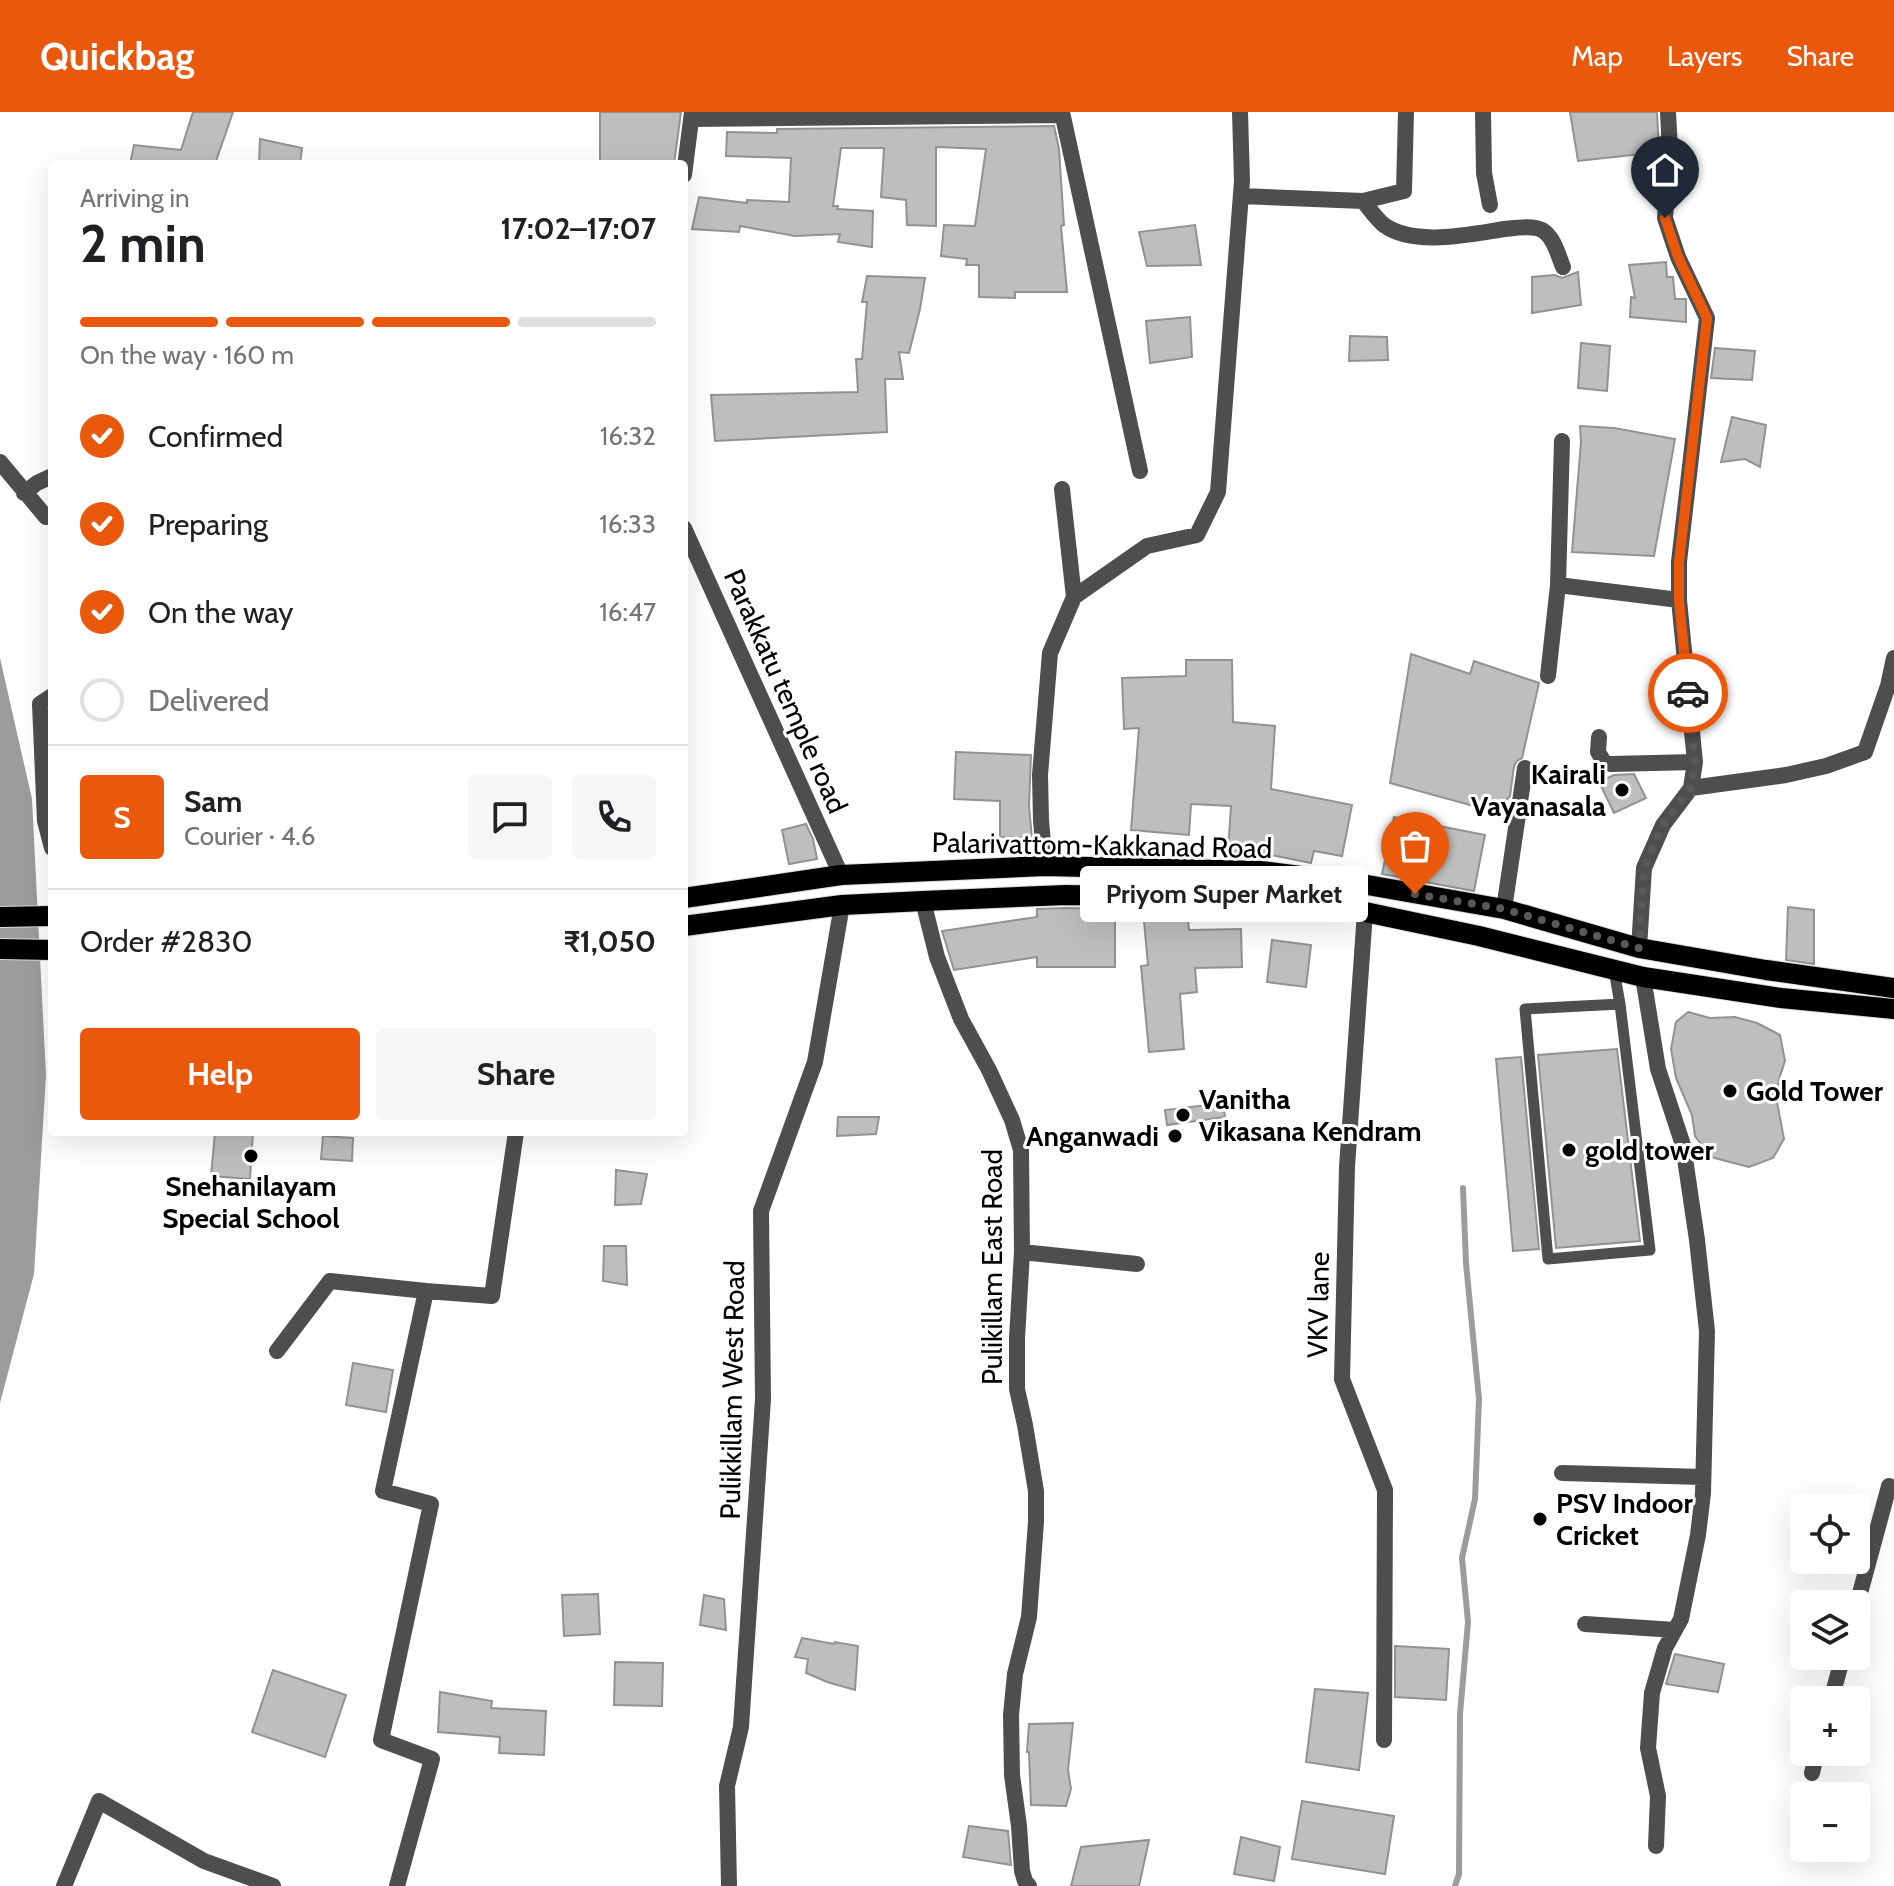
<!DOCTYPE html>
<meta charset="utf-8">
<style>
:root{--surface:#fff;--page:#f6f6f6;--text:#202124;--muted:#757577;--line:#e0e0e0;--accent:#ea580c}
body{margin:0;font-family:Cabin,sans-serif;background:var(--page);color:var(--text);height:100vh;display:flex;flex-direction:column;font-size:30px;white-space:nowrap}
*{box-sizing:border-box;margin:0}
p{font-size:26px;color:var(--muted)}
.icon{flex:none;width:44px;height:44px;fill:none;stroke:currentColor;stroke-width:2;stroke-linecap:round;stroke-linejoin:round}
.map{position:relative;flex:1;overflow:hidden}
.panel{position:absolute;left:48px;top:48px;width:640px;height:976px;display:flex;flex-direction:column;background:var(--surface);border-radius:8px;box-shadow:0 8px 32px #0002}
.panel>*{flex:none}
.controls{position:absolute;left:1790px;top:1382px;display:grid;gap:16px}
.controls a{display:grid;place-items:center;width:80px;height:80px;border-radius:8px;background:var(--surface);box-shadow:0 8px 32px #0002;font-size:40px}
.pin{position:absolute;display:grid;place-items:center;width:68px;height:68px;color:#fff;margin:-82px -34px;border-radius:50% 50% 50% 0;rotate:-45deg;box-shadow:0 0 8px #0007}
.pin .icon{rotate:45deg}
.courier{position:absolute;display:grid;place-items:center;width:80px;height:80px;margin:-40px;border:6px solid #ea580c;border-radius:50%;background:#fff;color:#222;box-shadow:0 2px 10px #0007}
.bubble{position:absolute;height:56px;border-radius:8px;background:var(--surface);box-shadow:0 8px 32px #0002;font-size:26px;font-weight:700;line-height:56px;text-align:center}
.summary em{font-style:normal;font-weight:700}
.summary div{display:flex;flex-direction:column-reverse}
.summary{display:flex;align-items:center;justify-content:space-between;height:136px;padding:0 32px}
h1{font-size:52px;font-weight:700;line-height:60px}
.bar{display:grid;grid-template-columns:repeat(4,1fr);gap:12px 8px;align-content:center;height:96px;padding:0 32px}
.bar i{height:10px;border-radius:6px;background:var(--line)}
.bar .current{background:var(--accent)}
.bar p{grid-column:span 4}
.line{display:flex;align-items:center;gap:20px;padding:0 32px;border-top:2px solid var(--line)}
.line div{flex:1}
.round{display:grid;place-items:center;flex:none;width:84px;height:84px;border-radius:8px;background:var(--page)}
ol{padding:0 32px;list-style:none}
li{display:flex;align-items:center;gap:24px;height:88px}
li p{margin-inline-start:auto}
li .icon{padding:8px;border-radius:50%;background:var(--accent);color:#fff;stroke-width:4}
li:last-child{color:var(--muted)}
li i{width:44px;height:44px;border:4px solid var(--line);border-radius:50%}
.button{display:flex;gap:16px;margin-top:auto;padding:16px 32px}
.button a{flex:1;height:92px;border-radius:8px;background:var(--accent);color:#fff;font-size:32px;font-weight:700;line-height:92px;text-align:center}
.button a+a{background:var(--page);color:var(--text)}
header{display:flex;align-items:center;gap:48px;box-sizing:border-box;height:112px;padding:0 40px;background:var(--accent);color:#fff}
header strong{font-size:38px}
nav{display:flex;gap:44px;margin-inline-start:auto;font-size:28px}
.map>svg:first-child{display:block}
.water{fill:#9c9c9c}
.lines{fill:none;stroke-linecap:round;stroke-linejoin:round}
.stream{stroke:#9c9c9c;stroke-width:6}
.building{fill:#bebebe;stroke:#929292;stroke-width:2}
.primary-casing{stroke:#dbdbdb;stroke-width:22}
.lane{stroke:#4e4e4e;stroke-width:11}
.street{stroke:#4e4e4e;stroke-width:16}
.primary{stroke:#000;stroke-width:20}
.done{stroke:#595959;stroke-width:8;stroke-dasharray:0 14.4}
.route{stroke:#ea580c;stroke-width:10}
.poi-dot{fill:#000;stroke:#fff;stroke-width:3}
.labels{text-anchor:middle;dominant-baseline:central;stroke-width:6;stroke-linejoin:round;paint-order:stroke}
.street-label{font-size:28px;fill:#000;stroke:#fff}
.poi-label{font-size:28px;font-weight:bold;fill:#000;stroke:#fff;text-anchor:start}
</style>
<header>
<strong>Quickbag</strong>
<nav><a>Map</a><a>Layers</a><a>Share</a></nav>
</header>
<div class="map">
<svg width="1894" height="1774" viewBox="0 0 1894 1774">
<rect width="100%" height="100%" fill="#fff"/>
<!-- water -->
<path class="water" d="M0,546L32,687L46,963L34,1162L0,1291Z"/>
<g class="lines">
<!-- stream -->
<path class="stream" d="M1455,1774L1459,1762L1460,1602L1468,1510L1462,1446L1475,1387L1479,1287L1466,1151L1463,1076"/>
</g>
<!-- building -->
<path class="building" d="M193,0H233L215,52H130L134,33L181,38Z
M600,0H681L674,52H600Z
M1570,0H1657L1659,40L1578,49Z
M1054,14L1059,37L1064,113L1061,114L1067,180H1015V186L979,185V153H966L967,147L941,144L944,113L975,114L986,37L936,35V114L907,113L906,88L881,85L884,36H841L833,94H838L837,97L873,99L872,135L838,130L840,122L795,124L740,114L739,120L692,117L699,85L747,91V88L789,90L791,46L726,44L727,20L777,21V17Z
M260,27L302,36L300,52H259Z
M1195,113L1201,153L1147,154L1139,120Z
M1666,150L1667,165H1673L1675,187H1686V210L1630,205L1631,185L1635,186L1629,153Z
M1578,160L1581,193L1532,201V165L1555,163L1562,166Z
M867,164L925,166L920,197L909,241L899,240L903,267H885L887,320L715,329L711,283L858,280L856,247H862L867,190H862Z
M1190,205L1192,245L1150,251L1146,209Z
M1350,224L1387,225L1388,248L1349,249Z
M1581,231L1610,234L1607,279L1578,276Z
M1715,236L1755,239L1752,268L1711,266Z
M1732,305L1766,313L1760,355L1745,347L1721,350Z
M1580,314L1614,316L1675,327L1654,444L1572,440L1581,330Z
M1411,542L1470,562L1474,549L1539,571L1522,646L1517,649L1514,654L1510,684L1495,700L1390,671Z
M1186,548H1232L1233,610L1275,614L1271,677L1352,693L1342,744L1314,739L1311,751L1266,742L1228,739L1231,694L1191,692L1189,723L1131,718L1139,616L1124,617L1122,566L1186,564Z
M956,640L1031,643L1029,694L1032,726L1000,725V689L954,687Z
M1634,662L1646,686L1614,701L1599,670L1614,663Z
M1394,705L1485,723L1474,779L1382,762Z
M806,712L813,727L817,747L789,752L782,718Z
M1788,795L1814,798V852L1786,848Z
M1066,796L1115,797V855H1037V845L954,858L942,819L1037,805V797Z
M1188,805L1189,818L1241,817L1242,855L1195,856L1197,880L1180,882L1184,937L1149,940L1141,854L1148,853L1144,809Z
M1272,828L1311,833L1306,875L1267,870Z
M1688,900L1710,906L1735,905L1757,911L1780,923L1785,949L1779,967L1777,990L1784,1027L1773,1046L1749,1055L1711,1045L1695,1024L1692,1003L1676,966L1671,937L1676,910Z
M1617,937L1640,1129L1556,1136L1538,943Z
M1521,945L1539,1137L1513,1139L1496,947Z
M1223,991L1225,1005L1167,1013L1165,998Z
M838,1005H879L876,1022L837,1024Z
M215,1020H253L250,1067L211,1064Z
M323,1024L353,1026L352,1049L321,1047Z
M616,1058L647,1062L641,1092L615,1093Z
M604,1134H626L627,1173L603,1169Z
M353,1251L393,1258L386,1300L346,1293Z
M598,1482L600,1522L564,1524L562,1483Z
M704,1483L724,1487L726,1518L700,1513Z
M802,1526L834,1532L835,1530L858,1534L855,1578L827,1570L806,1561L808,1547L795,1545Z
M1395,1534L1449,1537L1446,1588L1395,1585Z
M1675,1542L1724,1552L1718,1580L1666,1572Z
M615,1550L663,1551L662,1594L614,1593Z
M273,1558L346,1583L325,1645L252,1620Z
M1315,1577L1368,1581L1359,1658L1306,1650Z
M440,1580L492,1589L491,1596L546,1599L544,1643L499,1641L500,1625L438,1620Z
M1073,1611L1068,1658L1071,1677L1066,1694L1031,1693L1029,1640H1027L1029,1612Z
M1302,1689L1394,1704L1385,1762L1292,1747Z
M969,1714L1008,1719L1011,1753L963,1745Z
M1241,1725L1280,1735L1274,1769L1234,1762Z
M1149,1728L1139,1774H1071L1081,1735Z"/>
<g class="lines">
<defs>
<path id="primary" d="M684,786L841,763L1045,754L1261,759L1356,771L1504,797L1639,836L1766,858L1894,876
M0,805L52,804
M684,814L842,793L923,789L1066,783L1224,786L1365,800L1479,824L1643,865L1781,886L1894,897
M0,837L52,838"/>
</defs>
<!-- primary casing -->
<use href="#primary" class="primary-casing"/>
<!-- lane -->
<path class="lane" d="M1614,858L1620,892L1650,1138L1548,1147L1525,897L1620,892"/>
<!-- street -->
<path class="street" d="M1062,0L1140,359
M1483,0L1484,61L1490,93
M691,7L1062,3
M684,63L692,0
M1241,84L1363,89L1404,79L1406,0
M1363,89C1370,97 1376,107 1384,113C1414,135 1471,122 1505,117C1515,116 1533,113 1542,118C1554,125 1558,143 1563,155
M0,350L46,405
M1062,377L1074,485
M24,381L37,371L52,364
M684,416L841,763
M1558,473L1679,488
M1548,564L1558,473L1562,329
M52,584L40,592L45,709L52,736
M1599,625L1598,640L1604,650L1611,652L1695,650
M1691,676L1786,663L1826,654L1865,640L1888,574L1894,546
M1045,754L1041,708L1040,663L1050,541L1074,485L1147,434L1197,423L1218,380L1242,69L1240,0
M923,789L937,845L961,907L989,958L1012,1008L1021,1038L1022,1140L1017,1226V1277L1025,1313L1036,1379V1410L1029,1505L1015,1562L1011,1603L1012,1663L1019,1714L1022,1759L1025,1769L1029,1774
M1504,797L1525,656
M1365,800L1347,1055L1342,1267L1385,1378L1384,1628
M1639,836L1644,756L1663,713L1691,676L1695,650L1679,488V450L1707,206L1678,145L1665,106L1670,38L1668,0
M1643,865L1658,957L1683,1033L1697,1128L1707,1219L1703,1381L1698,1423L1681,1507L1665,1536L1652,1581L1648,1636L1658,1684L1656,1734
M1022,1140L1137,1152
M426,1179L492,1184L516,1020
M277,1239L330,1169L426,1179L383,1379L431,1392L381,1628L432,1647L397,1774
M1562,1361L1703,1365
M1856,1496L1889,1374L1894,1376
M1585,1512L1675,1518
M1831,1588L1843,1544
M1812,1661L1817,1640
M64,1774L99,1689L204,1749L273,1774
M729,1774L727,1674L741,1615L763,1287L761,1099L815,950L842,793"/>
<!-- primary -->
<use href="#primary" class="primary"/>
</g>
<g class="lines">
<!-- done -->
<path class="done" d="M1415,782L1504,797L1639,836L1644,756L1663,713L1691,676L1695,650L1688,581"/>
<!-- route -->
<path class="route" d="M1665,106L1678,145L1707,206L1679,450V488L1688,581"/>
</g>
<!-- markers -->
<g class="poi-dot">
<circle cx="1622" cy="678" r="8"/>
<circle cx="1730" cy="979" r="8"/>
<circle cx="1183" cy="1003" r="8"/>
<circle cx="1175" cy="1024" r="8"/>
<circle cx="1569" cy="1038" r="8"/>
<circle cx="251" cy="1044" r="8"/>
<circle cx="1540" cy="1407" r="8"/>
</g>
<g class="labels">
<!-- street labels -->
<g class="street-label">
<text transform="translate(786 579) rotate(66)">Parakkatu temple road</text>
<text transform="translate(1102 733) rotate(1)">Palarivattom-Kakkanad Road</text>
<text transform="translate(992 1155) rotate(-90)">Pulikillam East Road</text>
<text transform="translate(1318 1193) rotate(-89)">VKV lane</text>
<text transform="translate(732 1278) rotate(-89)">Pulikkillam West Road</text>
</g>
<!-- poi labels -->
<g class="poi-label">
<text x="1606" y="662" text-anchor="end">Kairali<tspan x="1606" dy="32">Vayanasala</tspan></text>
<text x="1746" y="979">Gold Tower</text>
<text x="1199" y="987">Vanitha<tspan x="1199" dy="32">Vikasana Kendram</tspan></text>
<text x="1159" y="1024" text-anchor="end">Anganwadi</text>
<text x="1585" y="1038">gold tower</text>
<text x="251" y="1074" text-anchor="middle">Snehanilayam<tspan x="251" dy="32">Special School</tspan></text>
<text x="1556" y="1391">PSV Indoor<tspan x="1556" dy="32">Cricket</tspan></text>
</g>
</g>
</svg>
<div class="controls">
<a><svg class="icon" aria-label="locate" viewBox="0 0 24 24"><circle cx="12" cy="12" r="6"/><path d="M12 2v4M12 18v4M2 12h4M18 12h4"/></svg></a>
<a><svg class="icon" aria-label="layers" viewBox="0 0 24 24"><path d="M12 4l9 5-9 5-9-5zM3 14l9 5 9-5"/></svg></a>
<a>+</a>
<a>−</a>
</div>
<div class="pin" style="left:1415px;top:782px;background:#ea580c"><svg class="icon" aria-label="bag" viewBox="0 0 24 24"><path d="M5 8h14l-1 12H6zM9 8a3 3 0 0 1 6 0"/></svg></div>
<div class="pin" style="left:1665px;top:106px;background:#1f2937"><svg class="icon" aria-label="home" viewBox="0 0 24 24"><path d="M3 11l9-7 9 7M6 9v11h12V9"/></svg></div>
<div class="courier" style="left:1688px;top:581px"><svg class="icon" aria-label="car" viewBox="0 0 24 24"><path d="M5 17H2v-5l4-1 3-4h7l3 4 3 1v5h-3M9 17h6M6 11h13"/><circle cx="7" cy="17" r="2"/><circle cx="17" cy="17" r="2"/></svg></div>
<div class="bubble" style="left:1080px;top:754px;width:288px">Priyom Super Market</div>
<section class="panel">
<div class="summary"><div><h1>2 min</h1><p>Arriving in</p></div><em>17:02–17:07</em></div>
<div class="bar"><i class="current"></i><i class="current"></i><i class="current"></i><i></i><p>On the way · 160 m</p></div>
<ol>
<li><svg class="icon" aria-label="check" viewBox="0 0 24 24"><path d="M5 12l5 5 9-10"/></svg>Confirmed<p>16:32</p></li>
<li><svg class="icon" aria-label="check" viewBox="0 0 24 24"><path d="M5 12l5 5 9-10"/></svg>Preparing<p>16:33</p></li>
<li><svg class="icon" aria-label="check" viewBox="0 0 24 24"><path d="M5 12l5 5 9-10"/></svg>On the way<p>16:47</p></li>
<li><i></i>Delivered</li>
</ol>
<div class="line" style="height:144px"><b class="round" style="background:var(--accent);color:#fff">S</b><div><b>Sam</b><p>Courier · 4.6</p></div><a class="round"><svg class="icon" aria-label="chat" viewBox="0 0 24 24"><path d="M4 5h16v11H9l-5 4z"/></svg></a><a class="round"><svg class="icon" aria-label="phone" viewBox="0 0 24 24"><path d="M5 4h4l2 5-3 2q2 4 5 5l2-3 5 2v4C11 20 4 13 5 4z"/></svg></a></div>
<div class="line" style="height:104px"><div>Order #2830</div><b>₹1,050</b></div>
<div class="button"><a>Help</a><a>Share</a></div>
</section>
</div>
